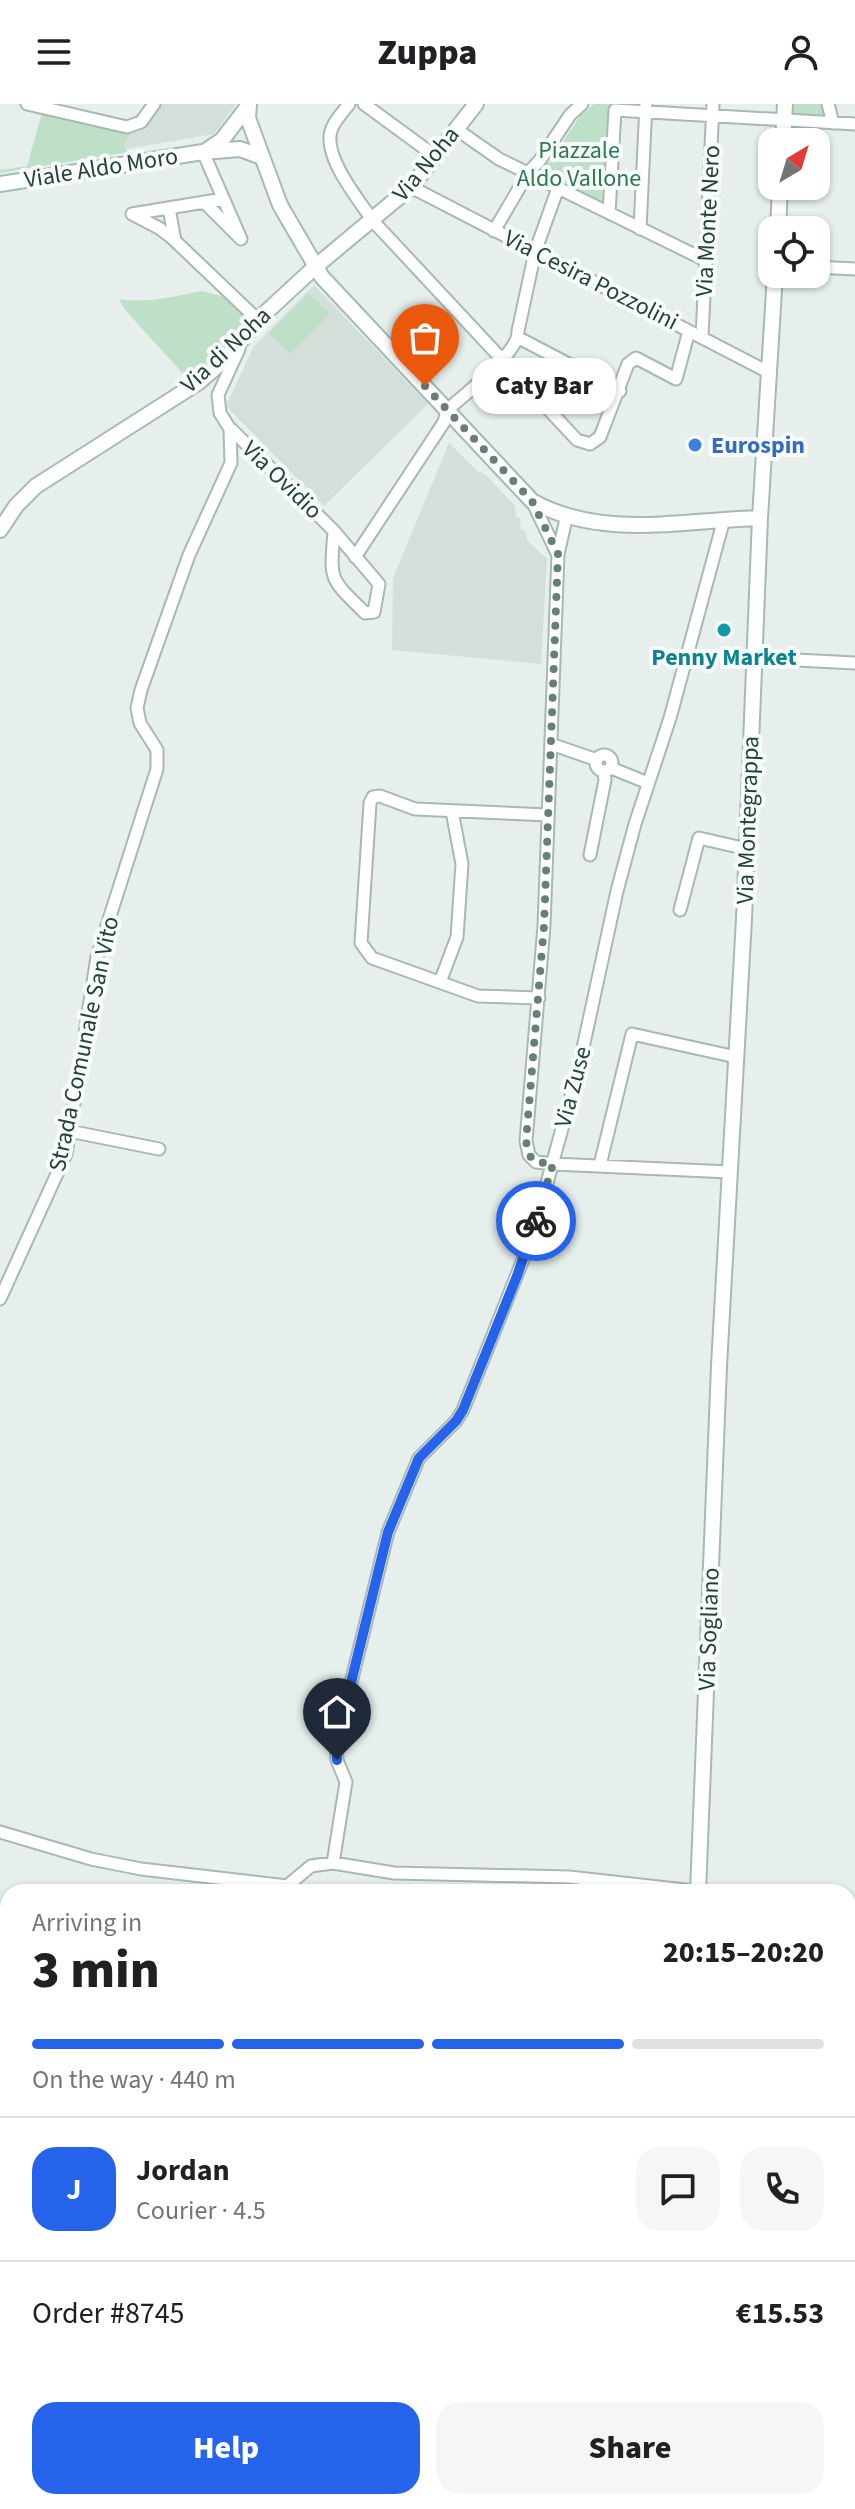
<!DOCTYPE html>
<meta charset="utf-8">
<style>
:root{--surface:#fff;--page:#f6f6f6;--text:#202124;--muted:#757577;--line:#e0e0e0;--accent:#2563eb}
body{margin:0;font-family:"Source Sans 3",sans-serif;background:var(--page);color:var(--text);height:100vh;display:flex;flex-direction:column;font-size:30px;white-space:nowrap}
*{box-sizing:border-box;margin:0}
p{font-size:26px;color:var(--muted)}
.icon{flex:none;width:44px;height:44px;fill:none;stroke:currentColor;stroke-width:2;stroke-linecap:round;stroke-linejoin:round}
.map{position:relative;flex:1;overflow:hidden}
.sheet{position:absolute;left:0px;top:1780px;width:856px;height:626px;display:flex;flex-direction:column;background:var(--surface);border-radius:24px 24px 0 0;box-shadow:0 2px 6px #0004}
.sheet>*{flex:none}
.needle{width:52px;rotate:38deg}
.fabs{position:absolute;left:758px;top:24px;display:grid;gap:16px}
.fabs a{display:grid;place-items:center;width:72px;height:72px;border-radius:16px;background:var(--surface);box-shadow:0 2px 6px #0004;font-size:40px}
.pin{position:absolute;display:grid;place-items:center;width:68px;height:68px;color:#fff;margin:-82px -34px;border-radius:50% 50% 50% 0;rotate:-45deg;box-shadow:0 0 8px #0007}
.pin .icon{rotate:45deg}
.courier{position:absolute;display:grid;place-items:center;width:80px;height:80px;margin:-40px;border:6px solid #2563eb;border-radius:50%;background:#fff;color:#222;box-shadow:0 2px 10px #0007}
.bubble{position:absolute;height:56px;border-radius:24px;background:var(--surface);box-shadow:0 2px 6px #0004;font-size:26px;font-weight:800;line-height:56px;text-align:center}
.summary em{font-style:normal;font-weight:800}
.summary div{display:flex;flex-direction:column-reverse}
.summary{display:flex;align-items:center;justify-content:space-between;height:136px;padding:0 32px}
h1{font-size:52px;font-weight:800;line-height:60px}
.bar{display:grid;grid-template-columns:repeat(4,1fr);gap:12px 8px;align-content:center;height:96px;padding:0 32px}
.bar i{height:10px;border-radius:6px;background:var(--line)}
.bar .on{background:var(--accent)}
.bar p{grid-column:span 4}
.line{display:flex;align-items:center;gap:20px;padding:0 32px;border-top:2px solid var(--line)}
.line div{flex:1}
.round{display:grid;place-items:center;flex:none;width:84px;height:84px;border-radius:24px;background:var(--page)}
.cta{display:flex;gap:16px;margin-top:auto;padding:16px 32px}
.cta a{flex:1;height:92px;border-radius:24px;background:var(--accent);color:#fff;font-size:32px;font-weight:800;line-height:92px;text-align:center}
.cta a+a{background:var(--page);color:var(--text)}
header{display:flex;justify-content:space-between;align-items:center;height:104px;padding:0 32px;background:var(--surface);font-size:36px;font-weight:800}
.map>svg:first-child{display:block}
.built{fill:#d4dfda}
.green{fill:#bfe0c8}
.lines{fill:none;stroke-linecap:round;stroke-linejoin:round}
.minor-casing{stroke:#a8b8b2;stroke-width:15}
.tertiary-casing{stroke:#a8b8b2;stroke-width:18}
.secondary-casing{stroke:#a4bbb3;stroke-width:18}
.primary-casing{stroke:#c2cac8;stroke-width:20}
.minor{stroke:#fff;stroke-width:11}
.tertiary{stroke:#fff;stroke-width:14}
.secondary{stroke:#fff;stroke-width:14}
.primary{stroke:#6aa596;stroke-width:16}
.done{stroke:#687f78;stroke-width:8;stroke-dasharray:0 14.4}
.route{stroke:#2563eb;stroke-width:10}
.shop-dot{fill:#3f7fe0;stroke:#f7fbf9;stroke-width:3}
.culture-dot{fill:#0f9aa8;stroke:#f7fbf9;stroke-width:3}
.labels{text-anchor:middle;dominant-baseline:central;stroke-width:8;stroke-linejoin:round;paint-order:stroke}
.park-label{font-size:24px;fill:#2d7a4b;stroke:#f7fbf9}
.street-label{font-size:24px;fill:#24423a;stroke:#f7fbf9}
.shop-label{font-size:24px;font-weight:bold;fill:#366cbe;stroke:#f7fbf9;text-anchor:start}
.culture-label{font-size:24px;font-weight:bold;fill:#0d838f;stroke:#f7fbf9}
</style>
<header><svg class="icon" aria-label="menu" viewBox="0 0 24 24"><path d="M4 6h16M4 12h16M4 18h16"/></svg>Zuppa<svg class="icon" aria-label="person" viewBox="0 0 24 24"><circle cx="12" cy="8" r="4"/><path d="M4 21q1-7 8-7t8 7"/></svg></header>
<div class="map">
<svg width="855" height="2405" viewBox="0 0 855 2405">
<rect width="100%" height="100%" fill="#e6efeb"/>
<!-- built -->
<path class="built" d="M162,0H236L214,30L126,45L124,40L132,29L141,26Z
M314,181L428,300L324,402L226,302L254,242Z
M449,339L477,367L485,370L515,402L516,412L521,416L520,424L526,428L527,436L547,455L541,560L392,546L393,474Z"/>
<!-- green -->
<path class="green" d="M594,0H640V3L614,2L609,6L603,102L536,67L544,56L549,59L580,12Z
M791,0H823L826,11L790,10Z
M42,9L132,29L124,40L128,48L0,69V66L27,62Z
M202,187L225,193L251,218L199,272L187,274L126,207L119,195C146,200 176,192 202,187Z
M309,190L330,210L290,250L269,229Z"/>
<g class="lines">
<defs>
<path id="minor" d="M27,0L127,23L141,18L154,0
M349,0C343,8 333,18 331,27C323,53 359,96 373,117L577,336L590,340L600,333L628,260L636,254L676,275L689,227
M364,0L435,52
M828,0L833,19
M456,25L499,55L707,157
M203,48L241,135L204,98
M411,83L770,269
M223,95L132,110L159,124L171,133L258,216
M169,104L175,137
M609,109L615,6L855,20
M640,125L646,0
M494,127L528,69L540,56L570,11L582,0
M816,163L855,165
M702,233L713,0
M519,234L620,287
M231,325L334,427L379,480L374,508L365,509C329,473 330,478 334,427
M532,397L557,449
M567,411L558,450L544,822L526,1037L529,1051L536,1058L553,1060L730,1068
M355,453L444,318L447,306C464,291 520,248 518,227L535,148L558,84
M755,554L855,559
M551,640L597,656
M596 659a8 8 0 1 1 16 0a8 8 0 1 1-16 0Z
M611,664L648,679
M590,751L605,676L604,668
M680,806L699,734L747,745
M440,878L457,833L462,760L452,707
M539,894L478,892L372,854L361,839L370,699L373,693L380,692L415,705L548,711
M69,1027L159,1045
M600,1061L632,930L736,953
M0,1195L66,1050L97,853L157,665V646L140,619L137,604L141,586L189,451L231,359L230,325L220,309L218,291L239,245
M0,1728L91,1755L141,1765L287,1782L311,1762L333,1759L394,1769L569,1773L703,1788
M333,1759L346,1678L337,1656L336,1640L388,1428L419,1354L456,1317L463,1306L532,1133L578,967L617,787L635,720L670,614L724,415
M848,1815L855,1817
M848,2357L855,2352
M777,2405L788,2398"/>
<path id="tertiary" d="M0,426L16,402L36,382L199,278L223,257L262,212L315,163L411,83L476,0"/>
<path id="secondary" d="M249,0L248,14L280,101L322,173L532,397C601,436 685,416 760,414
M783,38L785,0
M207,46L222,36L248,2
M0,80L203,48L240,45L262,53
M778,126L780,82
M698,1788L719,1262L744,815L760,414L775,170
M664,2405L665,2398"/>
<path id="primary" d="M848,2030L855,2020
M848,2129L855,2123
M578,2405L583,2398"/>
</defs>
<!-- minor casing -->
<use href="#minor" class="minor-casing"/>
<!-- tertiary casing -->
<use href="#tertiary" class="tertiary-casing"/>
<!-- secondary casing -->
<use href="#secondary" class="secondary-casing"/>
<!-- primary casing -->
<use href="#primary" class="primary-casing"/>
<!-- minor -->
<use href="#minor" class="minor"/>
<!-- tertiary -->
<use href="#tertiary" class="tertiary"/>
<!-- secondary -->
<use href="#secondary" class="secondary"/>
<!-- primary -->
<use href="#primary" class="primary"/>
</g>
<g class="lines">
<!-- done -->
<path class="done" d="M425,282L532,397L558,450L544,822L526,1037L529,1051L536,1058L553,1060L536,1117"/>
<!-- route -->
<path class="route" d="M337,1656L336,1640L388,1428L419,1354L456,1317L463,1306L517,1172L536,1117"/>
</g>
<!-- markers -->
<circle class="shop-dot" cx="695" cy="341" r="8"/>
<circle class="culture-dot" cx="724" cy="526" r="8"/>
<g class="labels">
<!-- park labels -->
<g class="park-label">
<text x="579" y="46">Piazzale<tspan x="579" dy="28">Aldo Vallone</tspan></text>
</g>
<!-- street labels -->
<g class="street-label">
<text transform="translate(426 60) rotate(-50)">Via Noha</text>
<text transform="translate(101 64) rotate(-9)">Viale Aldo Moro</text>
<text transform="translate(708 117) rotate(-87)">Via Monte Nero</text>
<text transform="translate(591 176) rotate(27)">Via Cesira Pozzolini</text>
<text transform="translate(226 246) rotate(-43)">Via di Noha</text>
<text transform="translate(282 376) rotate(44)">Via Ovidio</text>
<text transform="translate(748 716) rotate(-88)">Via Montegrappa</text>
<text transform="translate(84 940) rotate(-78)">Strada Comunale San Vito</text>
<text transform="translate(573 983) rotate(-75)">Via Zuse</text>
<text transform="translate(709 1525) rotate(-88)">Via Sogliano</text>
</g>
<!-- shop labels -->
<g class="shop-label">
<text x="711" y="341">Eurospin</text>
</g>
<!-- culture labels -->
<g class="culture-label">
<text x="724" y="553">Penny Market</text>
</g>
</g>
</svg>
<div class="fabs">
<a><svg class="needle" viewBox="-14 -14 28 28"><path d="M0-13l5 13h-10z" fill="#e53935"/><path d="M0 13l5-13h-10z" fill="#757577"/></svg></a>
<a><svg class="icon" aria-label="locate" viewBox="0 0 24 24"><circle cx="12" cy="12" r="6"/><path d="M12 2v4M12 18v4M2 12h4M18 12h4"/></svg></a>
</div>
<div class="pin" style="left:425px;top:282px;background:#ea580c"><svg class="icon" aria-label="bag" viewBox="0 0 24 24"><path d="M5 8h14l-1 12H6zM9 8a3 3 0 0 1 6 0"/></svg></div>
<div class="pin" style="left:337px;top:1656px;background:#1f2937"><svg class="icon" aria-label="home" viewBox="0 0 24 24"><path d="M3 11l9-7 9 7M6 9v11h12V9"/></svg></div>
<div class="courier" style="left:536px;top:1117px"><svg class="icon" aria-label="bike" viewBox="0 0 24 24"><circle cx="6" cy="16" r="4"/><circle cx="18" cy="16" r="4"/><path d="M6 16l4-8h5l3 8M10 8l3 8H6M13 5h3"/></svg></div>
<div class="bubble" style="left:472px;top:254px;width:144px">Caty Bar</div>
<section class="sheet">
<div class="summary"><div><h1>3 min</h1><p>Arriving in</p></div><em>20:15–20:20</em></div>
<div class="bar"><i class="on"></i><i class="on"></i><i class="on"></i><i></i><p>On the way · 440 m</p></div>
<div class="line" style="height:144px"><b class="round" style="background:var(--accent);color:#fff">J</b><div><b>Jordan</b><p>Courier · 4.5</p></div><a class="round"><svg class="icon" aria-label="chat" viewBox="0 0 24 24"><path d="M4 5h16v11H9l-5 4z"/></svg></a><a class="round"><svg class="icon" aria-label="phone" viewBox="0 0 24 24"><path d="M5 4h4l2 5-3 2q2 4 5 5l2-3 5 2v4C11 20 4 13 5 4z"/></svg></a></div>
<div class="line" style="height:104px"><div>Order #8745</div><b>€15.53</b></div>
<div class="cta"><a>Help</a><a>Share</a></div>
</section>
</div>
